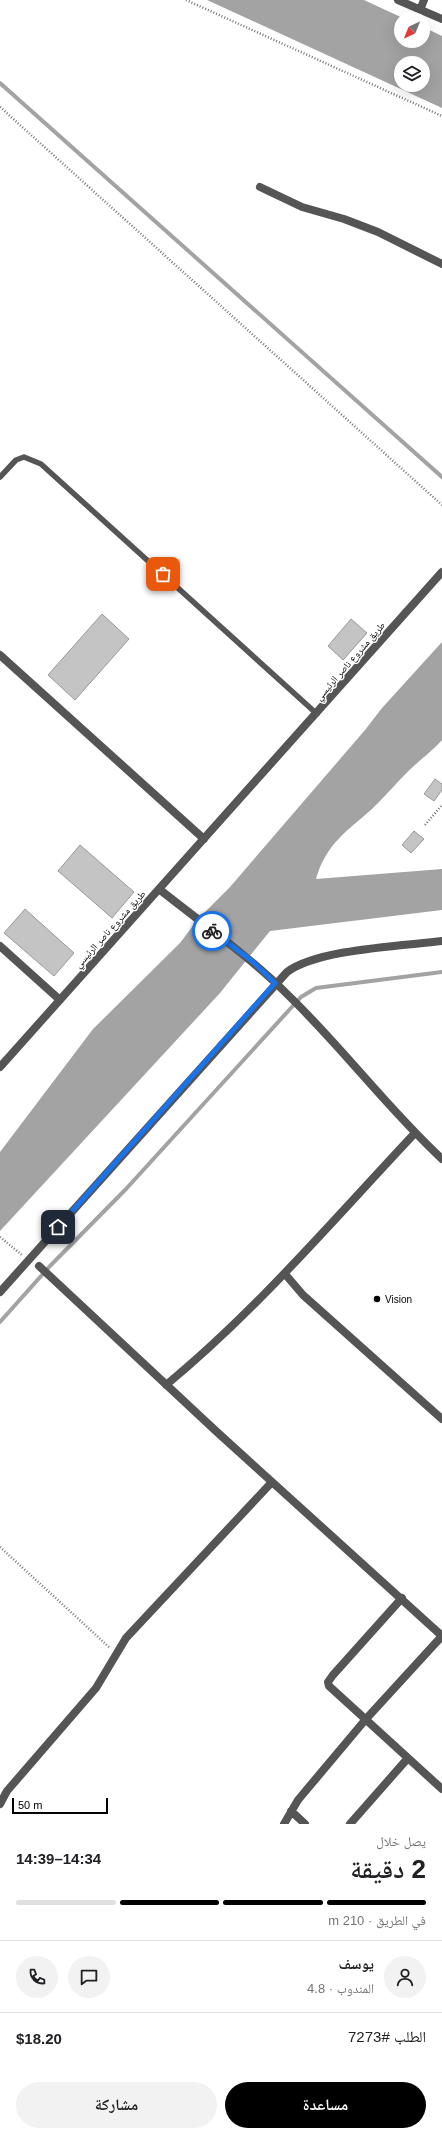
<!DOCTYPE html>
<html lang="ar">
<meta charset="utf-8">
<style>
:root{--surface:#fff;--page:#f2f2f2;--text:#202124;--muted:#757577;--line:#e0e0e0;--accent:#000}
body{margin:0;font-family:Helvetica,"Noto Naskh Arabic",sans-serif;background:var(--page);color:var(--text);direction:rtl;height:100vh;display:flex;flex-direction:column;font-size:15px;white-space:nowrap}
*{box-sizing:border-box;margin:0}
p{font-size:13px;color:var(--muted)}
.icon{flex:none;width:22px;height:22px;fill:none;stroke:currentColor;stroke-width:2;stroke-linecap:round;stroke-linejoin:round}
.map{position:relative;height:1824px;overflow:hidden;direction:ltr}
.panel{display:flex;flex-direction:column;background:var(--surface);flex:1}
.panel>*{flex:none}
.needle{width:26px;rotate:223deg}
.fabs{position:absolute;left:394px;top:12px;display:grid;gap:8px}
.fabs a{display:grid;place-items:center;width:36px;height:36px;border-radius:50%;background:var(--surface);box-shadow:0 4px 16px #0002;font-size:20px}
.scale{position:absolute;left:12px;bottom:10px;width:96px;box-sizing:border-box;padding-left:4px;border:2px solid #000;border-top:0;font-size:11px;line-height:14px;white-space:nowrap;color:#000;-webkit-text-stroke:3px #fff;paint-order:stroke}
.pin{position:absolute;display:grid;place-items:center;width:34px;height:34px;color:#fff;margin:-17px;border-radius:8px;box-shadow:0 2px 6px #0006}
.courier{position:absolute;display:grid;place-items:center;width:40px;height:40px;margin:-20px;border:3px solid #1a73e8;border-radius:50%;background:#fff;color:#222;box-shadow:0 1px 5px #0007}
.headline em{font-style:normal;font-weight:600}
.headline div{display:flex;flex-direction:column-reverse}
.headline{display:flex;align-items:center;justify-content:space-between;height:68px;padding:0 16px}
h1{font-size:26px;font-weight:600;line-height:30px}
.bar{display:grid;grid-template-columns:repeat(4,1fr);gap:6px 4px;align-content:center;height:48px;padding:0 16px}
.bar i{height:5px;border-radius:3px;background:var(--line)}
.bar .on{background:var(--accent)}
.bar p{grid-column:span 4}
.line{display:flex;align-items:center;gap:10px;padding:0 16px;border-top:1px solid var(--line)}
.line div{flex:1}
.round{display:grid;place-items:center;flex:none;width:42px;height:42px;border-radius:21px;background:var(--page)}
.action{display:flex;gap:8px;margin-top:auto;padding:8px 16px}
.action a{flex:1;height:46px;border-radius:24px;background:var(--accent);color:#fff;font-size:16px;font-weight:600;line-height:46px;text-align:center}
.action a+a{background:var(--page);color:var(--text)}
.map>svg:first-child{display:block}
.water{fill:#a3a3a3;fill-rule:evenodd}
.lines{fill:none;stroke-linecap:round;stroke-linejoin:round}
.stream{stroke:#a3a3a3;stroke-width:4}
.building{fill:#c4c4c4;stroke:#999}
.path{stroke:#777;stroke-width:2.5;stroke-dasharray:1 2;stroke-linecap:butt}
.lane{stroke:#555;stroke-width:5.5}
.street{stroke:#555;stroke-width:8}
.done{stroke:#595959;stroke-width:4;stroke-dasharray:0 7.2}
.route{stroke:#1a73e8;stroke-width:5}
.poi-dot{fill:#000;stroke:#fff;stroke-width:1.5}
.labels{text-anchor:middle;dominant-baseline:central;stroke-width:3;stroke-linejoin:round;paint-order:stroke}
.street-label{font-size:10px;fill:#000;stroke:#fff}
.poi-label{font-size:10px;fill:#000;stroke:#fff;text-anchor:start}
</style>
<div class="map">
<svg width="442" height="1824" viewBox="0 0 442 1824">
<rect width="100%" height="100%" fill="#fff"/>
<!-- water -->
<path class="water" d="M207,0H364L405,19H401V41H423V27L442,36V108ZM401,63H423V85H401Z
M442,642V740C432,751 426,755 415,765C400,778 387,795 372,809C347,831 326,844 316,879L442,869V910L270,931L220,993L0,1231V1152L93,1029L180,943L198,919L230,887L365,730L382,708Z"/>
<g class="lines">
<!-- stream -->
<path class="stream" d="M0,83L442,477
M0,1322L50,1266L126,1189L301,997L316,988L442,972"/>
</g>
<!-- building -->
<path class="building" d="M102,614L129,639L75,700L48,675Z
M351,619L367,633L343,660L328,646Z
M435,779L442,784V790L434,801L424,794Z
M414,831L424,839L411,853L402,845Z
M80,845L134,892L112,918L58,871Z
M25,909L74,953L54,976L4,933Z"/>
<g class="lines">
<!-- path -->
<path class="path" d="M186,0L442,116
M0,107L442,505
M425,825L442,805
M0,1237L22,1255
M0,1547L110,1648"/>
<!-- lane -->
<path class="lane" d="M0,477L16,460L24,457L41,464L317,714"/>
<!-- street -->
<path class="street" d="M398,0L442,19
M420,10L424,0
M260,187L302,207L344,219L378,232L442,264
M0,655L204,839
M159,889C203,924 249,956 288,995C342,1047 387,1108 442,1159
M0,946L60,1000
M0,1067L442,572
M39,1266L217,1432L442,1636
M285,1274L303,1295L442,1419
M0,1292L287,972C318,949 402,946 442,941
M166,1385C257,1310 334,1219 415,1133
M402,1598L333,1675L328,1682L329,1686L442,1789
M0,1804L7,1791L96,1688L126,1638L272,1482
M291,1811L305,1824
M284,1824L298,1800L366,1719L442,1636
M350,1824L408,1758"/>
</g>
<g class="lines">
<!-- done -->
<path class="done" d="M163,574L317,714L159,889L212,931"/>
<!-- route -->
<path class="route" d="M58,1227L275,983L252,961L212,931"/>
</g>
<!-- markers -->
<circle class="poi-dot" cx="377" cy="1299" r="4"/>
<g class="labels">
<!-- street labels -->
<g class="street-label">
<text transform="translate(350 661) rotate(-49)">طريق مشروع ناصر الرئيسي</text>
<text transform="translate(110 929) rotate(-48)">طريق مشروع ناصر الرئيسي</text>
</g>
<!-- poi labels -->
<g class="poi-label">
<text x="385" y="1299">Vision</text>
</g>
</g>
</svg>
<div class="fabs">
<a><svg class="needle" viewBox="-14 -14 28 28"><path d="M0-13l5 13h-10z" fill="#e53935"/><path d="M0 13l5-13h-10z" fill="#757577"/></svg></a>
<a><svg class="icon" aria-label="layers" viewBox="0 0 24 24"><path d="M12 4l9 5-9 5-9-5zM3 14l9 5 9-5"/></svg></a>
</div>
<div class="scale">50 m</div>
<div class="pin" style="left:163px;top:574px;background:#ea580c"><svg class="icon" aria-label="bag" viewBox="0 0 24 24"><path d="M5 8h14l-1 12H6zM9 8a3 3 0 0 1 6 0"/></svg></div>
<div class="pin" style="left:58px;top:1227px;background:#1f2937"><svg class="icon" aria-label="home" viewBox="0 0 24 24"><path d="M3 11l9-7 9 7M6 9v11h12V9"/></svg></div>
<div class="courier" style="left:212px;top:931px"><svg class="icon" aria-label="bike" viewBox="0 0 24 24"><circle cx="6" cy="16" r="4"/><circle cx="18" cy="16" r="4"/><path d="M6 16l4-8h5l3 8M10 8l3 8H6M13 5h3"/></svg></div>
</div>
<section class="panel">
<div class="headline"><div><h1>2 دقيقة</h1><p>يصل خلال</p></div><em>14:34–14:39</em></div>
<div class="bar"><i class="on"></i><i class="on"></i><i class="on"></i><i></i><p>في الطريق · 210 m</p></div>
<div class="line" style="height:72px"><a class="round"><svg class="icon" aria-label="person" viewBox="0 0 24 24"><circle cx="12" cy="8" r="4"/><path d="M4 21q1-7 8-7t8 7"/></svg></a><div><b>يوسف</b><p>المندوب · 4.8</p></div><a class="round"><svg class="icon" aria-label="chat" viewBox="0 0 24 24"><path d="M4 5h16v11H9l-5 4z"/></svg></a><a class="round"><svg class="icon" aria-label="phone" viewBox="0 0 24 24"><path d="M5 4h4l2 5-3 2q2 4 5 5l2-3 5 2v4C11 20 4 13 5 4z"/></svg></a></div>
<div class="line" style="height:52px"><div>الطلب #7273</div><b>$18.20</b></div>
<div class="action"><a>مساعدة</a><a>مشاركة</a></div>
</section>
